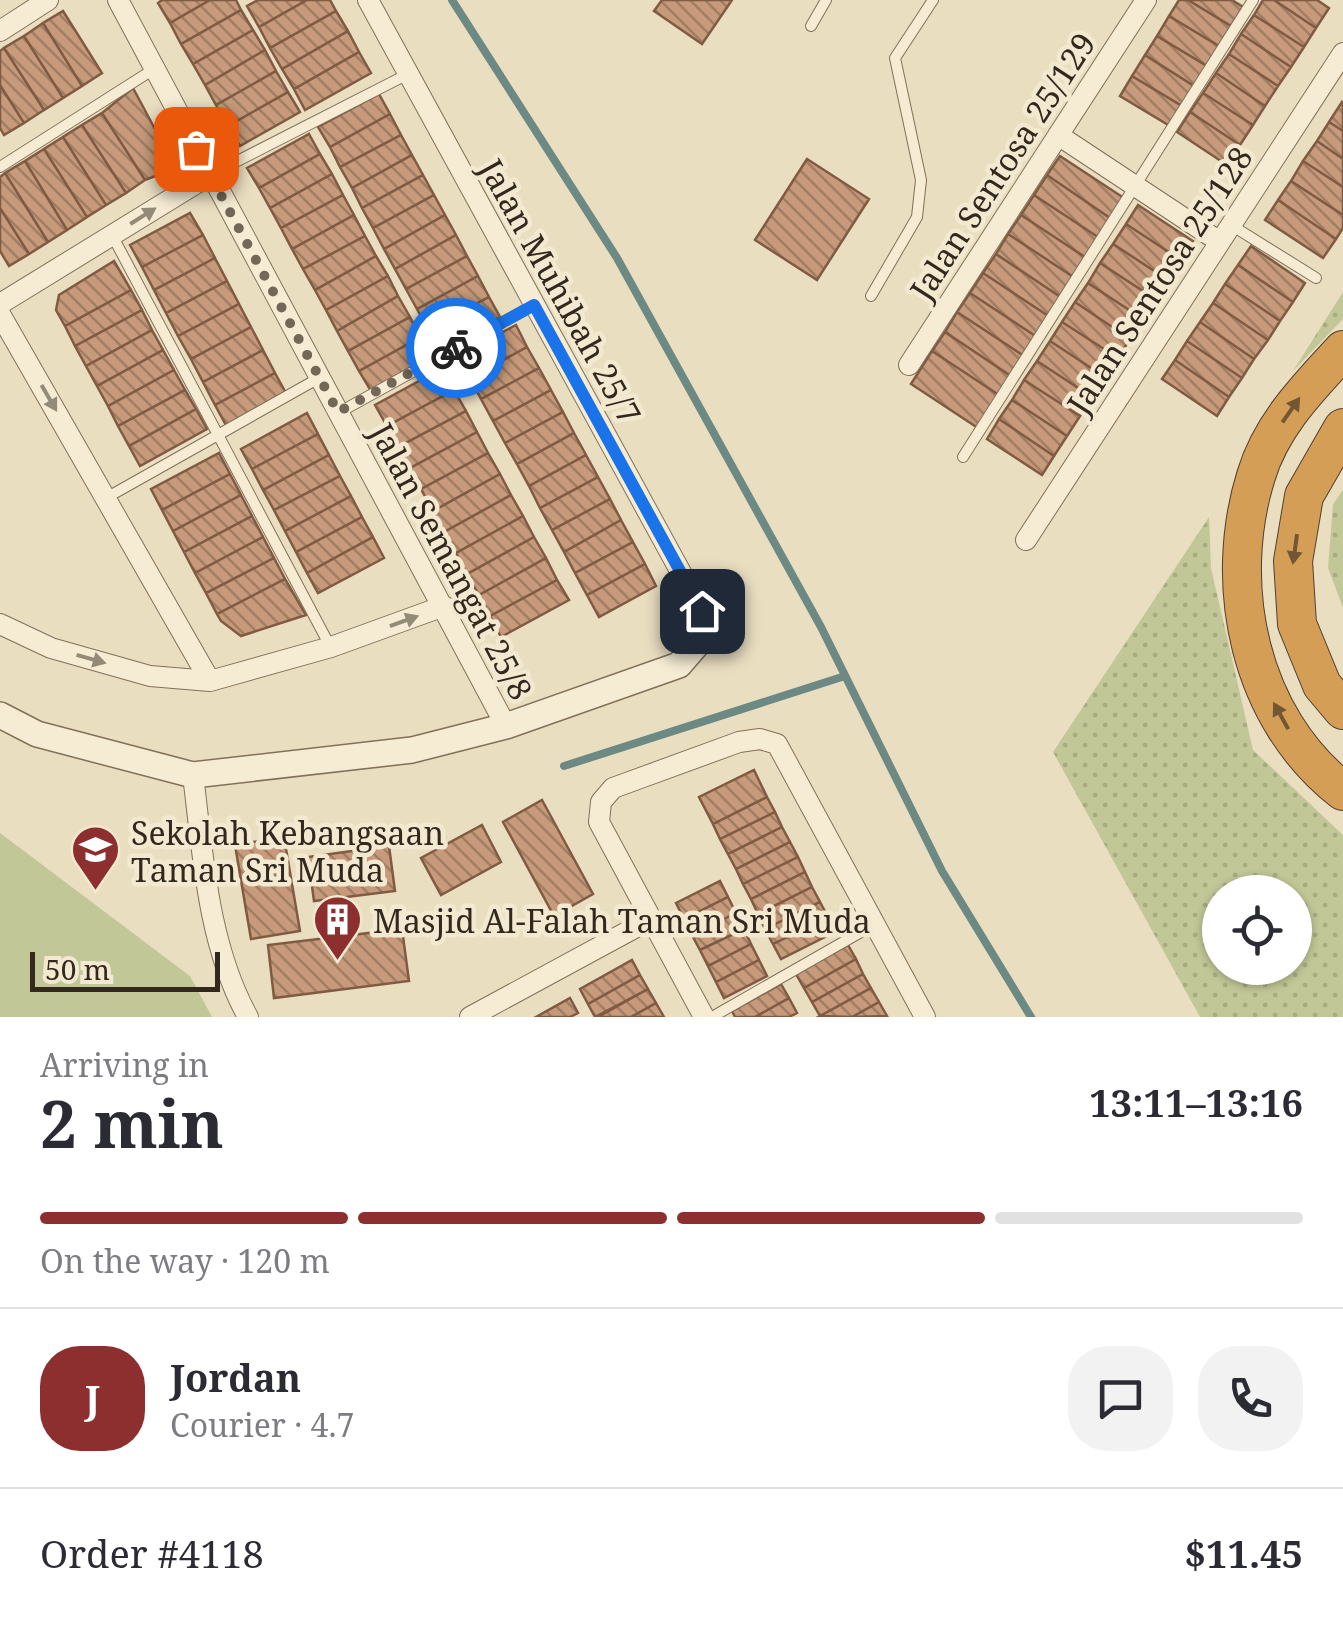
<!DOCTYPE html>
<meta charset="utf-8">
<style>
:root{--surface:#fff;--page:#f2f2f3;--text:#2b2b33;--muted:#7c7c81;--line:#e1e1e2;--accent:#8d2f2f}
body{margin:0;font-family:"Noto Serif",serif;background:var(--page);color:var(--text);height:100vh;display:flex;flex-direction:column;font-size:38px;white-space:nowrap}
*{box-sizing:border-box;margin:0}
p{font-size:32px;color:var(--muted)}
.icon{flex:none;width:55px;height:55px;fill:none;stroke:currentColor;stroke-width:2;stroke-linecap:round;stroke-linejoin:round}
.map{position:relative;height:1017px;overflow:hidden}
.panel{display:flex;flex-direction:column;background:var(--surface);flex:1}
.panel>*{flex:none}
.tools{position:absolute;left:1202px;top:875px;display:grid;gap:20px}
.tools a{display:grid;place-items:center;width:110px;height:110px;border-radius:50%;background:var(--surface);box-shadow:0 2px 8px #0004;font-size:50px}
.scale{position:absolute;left:30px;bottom:25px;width:190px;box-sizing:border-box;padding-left:10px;border:5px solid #33281d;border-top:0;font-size:28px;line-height:35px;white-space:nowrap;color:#33281d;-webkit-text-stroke:8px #f2e9d0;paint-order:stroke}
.pin{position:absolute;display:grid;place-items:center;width:85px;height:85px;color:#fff;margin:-42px;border-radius:20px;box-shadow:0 5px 15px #0006}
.courier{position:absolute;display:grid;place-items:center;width:100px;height:100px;margin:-50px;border:8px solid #1a73e8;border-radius:50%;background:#fff;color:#222;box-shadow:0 2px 12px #0007}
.headline em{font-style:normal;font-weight:700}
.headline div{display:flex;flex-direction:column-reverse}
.headline{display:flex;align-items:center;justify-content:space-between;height:170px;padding:0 40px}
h1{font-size:65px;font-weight:700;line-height:75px}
.bar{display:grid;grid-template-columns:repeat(4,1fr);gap:15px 10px;align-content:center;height:120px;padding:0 40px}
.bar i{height:12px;border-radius:8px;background:var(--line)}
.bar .selected{background:var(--accent)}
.bar p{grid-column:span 4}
.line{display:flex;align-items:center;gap:25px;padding:0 40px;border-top:2px solid var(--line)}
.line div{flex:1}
.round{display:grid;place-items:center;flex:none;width:105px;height:105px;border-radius:40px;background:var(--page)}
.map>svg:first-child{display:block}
.grass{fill:url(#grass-dots);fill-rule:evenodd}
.garden{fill:#c1c796}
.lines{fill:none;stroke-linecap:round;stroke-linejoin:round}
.stream{stroke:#6c8a83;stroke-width:8}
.building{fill:url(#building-back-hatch);stroke:#805b42;stroke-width:2.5}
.service-casing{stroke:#82705a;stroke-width:12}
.minor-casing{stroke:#82705a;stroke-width:22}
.tertiary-casing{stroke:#82705a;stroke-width:28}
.motorway-casing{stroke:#503e2e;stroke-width:40}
.service{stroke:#f6ecd4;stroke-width:10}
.minor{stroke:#f6ecd4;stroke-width:20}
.tertiary{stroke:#f6ecd4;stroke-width:25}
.motorway{stroke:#d49e57;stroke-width:38}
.oneway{fill:#948a78}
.oneway2{fill:#735734}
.done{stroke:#736856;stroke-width:10;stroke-dasharray:0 18}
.route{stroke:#1a73e8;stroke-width:12}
.labels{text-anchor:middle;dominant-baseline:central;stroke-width:9;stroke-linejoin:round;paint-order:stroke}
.street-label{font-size:32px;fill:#33281d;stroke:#f2e9d0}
.poi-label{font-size:32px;fill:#33281d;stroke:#f2e9d0;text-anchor:start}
</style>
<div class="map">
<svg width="1343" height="1017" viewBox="0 0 1343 1017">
<defs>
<pattern id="grass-dots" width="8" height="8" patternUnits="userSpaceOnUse" patternTransform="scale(2.5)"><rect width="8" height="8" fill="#c1c796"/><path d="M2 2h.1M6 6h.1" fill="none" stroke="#a6ab81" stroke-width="1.8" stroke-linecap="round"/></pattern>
<pattern id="building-back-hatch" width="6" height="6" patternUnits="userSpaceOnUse" patternTransform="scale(2.5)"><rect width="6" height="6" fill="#c69a7a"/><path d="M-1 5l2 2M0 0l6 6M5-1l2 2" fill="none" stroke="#a17e63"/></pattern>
</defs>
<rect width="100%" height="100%" fill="#eadec1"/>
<!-- grass -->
<path class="grass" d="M1343,292V319L1293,371Z
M1343,490V608L1328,568L1333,504Z
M1209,517L1211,568L1253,750L1343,835V1017H1200L1053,752ZM1220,892H1295V968H1220Z"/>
<!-- garden -->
<path class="garden" d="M0,833L190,976L212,1017H0Z"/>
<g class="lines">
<!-- stream -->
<path class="stream" d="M452,0L617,258L821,627L942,871L1031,1017
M564,766L845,676"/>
</g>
<!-- building -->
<path class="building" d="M162,0H210L170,23L158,3Z
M210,0H236L241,10L181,44L170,23Z
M258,0H307L259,27L247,6Z
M307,0H330L336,11L270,48L259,27Z
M662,0H732L702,44L654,11Z
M1179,0H1188L1231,26L1219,46L1169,16Z
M1188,0H1232L1243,7L1231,26Z
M1263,0H1274L1316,28L1304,47L1254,15Z
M1274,0H1317L1329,8L1316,28Z
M241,10L253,30L193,64L181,44Z
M63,11L102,73L82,86L43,23Z
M336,11L348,31L282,69L270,48Z
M1254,15L1304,47L1291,67L1241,34Z
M1169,16L1219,46L1207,66L1157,36Z
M43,23L82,86L63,98L24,36Z
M253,30L265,50L205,85L193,64Z
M348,31L359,52L294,89L282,69Z
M1241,34L1291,67L1278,86L1229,54Z
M24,36L63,98L44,110L4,48Z
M1157,36L1207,66L1194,86L1145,55Z
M4,48L44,110L24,123L0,85V51Z
M265,50L276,71L216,105L205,85Z
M359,52L371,73L305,110L294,89Z
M1229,54L1278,86L1265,106L1216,73Z
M1145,55L1194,86L1182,106L1132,76Z
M276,71L288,92L228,126L216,105Z
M1216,73L1265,106L1253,125L1203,93Z
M1132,76L1182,106L1170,126L1120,96Z
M0,85L24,123L4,135L0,128Z
M133,88L164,146L158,175L145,180L102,113Z
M288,92L300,112L240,146L228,126Z
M1203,93L1253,125L1240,145L1190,112Z
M379,94L390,114L330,147L318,127Z
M1342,102L1343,103V131L1329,122Z
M1190,112L1240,145L1227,165L1177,132Z
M102,113L145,180L126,193L82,125Z
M390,114L401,135L340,167L330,147Z
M1329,122L1343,131V159L1317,141Z
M82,125L126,193L106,205L63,137Z
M309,134L320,154L259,188L247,168Z
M401,135L412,155L352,188L340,167Z
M63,137L106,205L87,217L44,149Z
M1317,141L1343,159V187L1303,161Z
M44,149L87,217L67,230L25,161Z
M320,154L332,174L270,208L259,188Z
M412,155L423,175L362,208L352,188Z
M1060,156L1127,200L1113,220L1047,175Z
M807,159L869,199L817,280L755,240Z
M25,161L67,230L48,242L5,173Z
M1303,161L1343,187V215L1291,181Z
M5,173L48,242L29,254L0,208V177Z
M332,174L343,195L281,228L270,208Z
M423,175L434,195L373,228L362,208Z
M1047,175L1113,220L1101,239L1034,195Z
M1291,181L1343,215V228L1336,239L1278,200Z
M343,195L354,215L292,249L281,228Z
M434,195L445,215L384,249L373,228Z
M1034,195L1101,239L1088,259L1021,215Z
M1278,200L1336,239L1323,258L1265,220Z
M1138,205L1193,241L1181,260L1126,224Z
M0,208L29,254L9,266L0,251Z
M190,213L203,235L142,267L130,245Z
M354,215L365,236L303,269L292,249Z
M445,215L456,235L395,269L384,249Z
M1021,215L1088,259L1075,278L1008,234Z
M1126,224L1181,260L1168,280L1113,244Z
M1008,234L1075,278L1062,298L996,254Z
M203,235L215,258L154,290L142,267Z
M456,235L467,256L406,289L395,269Z
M365,236L376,256L315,290L303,269Z
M1113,244L1168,280L1155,299L1100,263Z
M1251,246L1305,283L1293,302L1238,265Z
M996,254L1062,298L1050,317L983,273Z
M376,256L388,276L326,310L315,290Z
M467,256L478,276L417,309L406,289Z
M215,258L227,281L166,313L154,290Z
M114,261L131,290L65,326L56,310L59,295Z
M1100,263L1155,299L1143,319L1088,283Z
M1238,265L1293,302L1280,321L1225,284Z
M983,273L1050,317L1037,337L970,293Z
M388,276L398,296L337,331L326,310Z
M478,276L489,297L428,329L417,309Z
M227,281L239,304L178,336L166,313Z
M1088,283L1143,319L1130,339L1075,302Z
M1225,284L1280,321L1268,340L1213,303Z
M131,290L142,310L75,346L65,326Z
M970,293L1037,337L1024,356L957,312Z
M398,296L410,317L348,351L337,331Z
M489,297L500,317L439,349L428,329Z
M1075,302L1130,339L1118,358L1062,322Z
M1213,303L1268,340L1254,359L1200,322Z
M239,304L251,327L191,359L178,336Z
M142,310L152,330L86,366L75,346Z
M957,312L1024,356L1011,376L945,332Z
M410,317L421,337L359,371L348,351Z
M1062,322L1118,358L1105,377L1050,341Z
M1200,322L1254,359L1242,378L1187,341Z
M516,325L527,347L470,378L458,356Z
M251,327L263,350L203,382L191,359Z
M152,330L163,350L97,386L86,366Z
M945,332L1011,376L999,395L932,351Z
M421,337L432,358L371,391L359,371Z
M1050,341L1105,377L1092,397L1037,361Z
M1187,341L1242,378L1229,397L1175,360Z
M527,347L539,368L481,399L470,378Z
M163,350L174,370L108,406L97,386Z
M263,350L275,373L215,405L203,382Z
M932,351L999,395L978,428L911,384Z
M1175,360L1229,397L1217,416L1162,379Z
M1037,361L1092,397L1080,416L1024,380Z
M443,368L454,390L387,426L375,405Z
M539,368L551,390L493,421L481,399Z
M174,370L185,390L118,426L108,406Z
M275,373L287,395L227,427L215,405Z
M1024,380L1080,416L1067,436L1012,400Z
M185,390L196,409L129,446L118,426Z
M454,390L466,411L398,447L387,426Z
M551,390L563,412L505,443L493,421Z
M1012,400L1067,436L1054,456L999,419Z
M196,409L207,429L140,466L129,446Z
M466,411L477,432L410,468L398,447Z
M563,412L574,433L517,464L505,443Z
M307,413L318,434L252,469L241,449Z
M999,419L1054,456L1042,475L987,439Z
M477,432L488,453L421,489L410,468Z
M574,433L586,455L529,486L517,464Z
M318,434L329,455L263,490L252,469Z
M219,453L230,474L162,510L151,489Z
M488,453L500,474L433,511L421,489Z
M329,455L340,476L274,510L263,490Z
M586,455L598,477L540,508L529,486Z
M230,474L241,495L173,531L162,510Z
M500,474L511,495L444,532L433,511Z
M340,476L351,496L285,531L274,510Z
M598,477L610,499L552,530L540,508Z
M241,495L252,516L184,552L173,531Z
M511,495L523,516L456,553L444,532Z
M351,496L362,517L296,552L285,531Z
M610,499L621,520L564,552L552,530Z
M252,516L263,537L195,573L184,552Z
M523,516L534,537L467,574L456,553Z
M362,517L373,537L307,573L296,552Z
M621,520L633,542L575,573L564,552Z
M263,537L274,558L206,593L195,573Z
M373,537L384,558L318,593L307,573Z
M534,537L546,558L479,595L467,574Z
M633,542L645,564L587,595L575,573Z
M274,558L285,579L217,614L206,593Z
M546,558L557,580L490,616L479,595Z
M645,564L656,586L599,617L587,595Z
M285,579L306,615L241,636L221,621L217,614Z
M557,580L569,600L501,637L490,616Z
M754,770L767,797L713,824L699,797Z
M767,797L775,812L720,839L713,824Z
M542,800L593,894L554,916L503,822Z
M775,812L782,827L728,854L720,839Z
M482,825L501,862L441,895L421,858Z
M782,827L790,842L736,869L728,854Z
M284,837L300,931L251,939L235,845Z
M790,842L798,857L743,884L736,869Z
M389,846L395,891L314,901L308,857Z
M798,857L805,872L751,899L743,884Z
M805,872L812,887L758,914L751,899Z
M720,881L728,897L684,919L676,903Z
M812,887L820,902L765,929L758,914Z
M728,897L736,913L692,935L684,919Z
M820,902L828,917L773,944L765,929Z
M736,913L744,929L700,950L692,935Z
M828,917L835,932L781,959L773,944Z
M402,929L409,981L274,998L268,945Z
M744,929L751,944L708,966L700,950Z
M751,944L759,960L716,982L708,966Z
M848,945L856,959L804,988L796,974Z
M856,959L863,974L812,1002L804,988Z
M632,960L640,975L588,1004L580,989Z
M759,960L767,976L724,998L716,982Z
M863,974L871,988L820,1016L812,1002Z
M640,975L648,989L595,1017L588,1004Z
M781,984L789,998L755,1017H735L732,1011Z
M871,988L879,1002L852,1017L820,1016Z
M648,989L656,1003L631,1017H598Z
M570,998L578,1013L570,1017H536Z
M789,998L797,1013L789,1017H755Z
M879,1002L887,1016L852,1017Z
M656,1003L664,1017H631Z"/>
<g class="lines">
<defs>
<path id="service" d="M811,26L826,0
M0,167L154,69
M210,175L408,74
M1231,225L1316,278
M112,235L330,646
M871,296L917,217L921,180L895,58L933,0
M338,413L534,305
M963,457L1253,0
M106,498L319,378
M712,1017L875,924"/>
<path id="minor" d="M118,0L506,726
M368,0L702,611
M0,31L48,0
M1058,135L1220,242
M0,304L210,175
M0,314L210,681
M909,365L1146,0
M1026,540L1343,53
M0,624L51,648L150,676L210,681L331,647L444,606
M193,775C203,856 208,945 248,1017
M470,1017L651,919
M704,1017L599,822L601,802L613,788L739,742L760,739L777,744L925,1017"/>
<path id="tertiary" d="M0,715L37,734L193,775L412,750L506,726L679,665L698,643L702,611"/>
<path id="motorway" d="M1343,350C1308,388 1271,425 1256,476C1222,585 1249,718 1343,791
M1343,428L1304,496L1293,561L1297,624L1322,685L1343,710"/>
</defs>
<!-- service casing -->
<use href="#service" class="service-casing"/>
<!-- minor casing -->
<use href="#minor" class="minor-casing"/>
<!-- tertiary casing -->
<use href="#tertiary" class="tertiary-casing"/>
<!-- motorway casing -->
<use href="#motorway" class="motorway-casing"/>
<!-- service -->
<use href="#service" class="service"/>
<!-- minor -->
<use href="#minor" class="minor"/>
<!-- tertiary -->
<use href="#tertiary" class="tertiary"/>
<!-- motorway -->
<use href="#motorway" class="motorway"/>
</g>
<!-- one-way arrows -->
<defs><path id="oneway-solid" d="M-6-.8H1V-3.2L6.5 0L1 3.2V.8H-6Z" transform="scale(2.5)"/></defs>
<g class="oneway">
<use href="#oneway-solid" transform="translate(143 216) rotate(-32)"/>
<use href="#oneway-solid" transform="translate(49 398) rotate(60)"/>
<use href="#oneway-solid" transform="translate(404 621) rotate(-20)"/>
<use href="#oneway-solid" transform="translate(91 659) rotate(16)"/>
</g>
<g class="oneway2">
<use href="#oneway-solid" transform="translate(1291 410) rotate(-55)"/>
<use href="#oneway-solid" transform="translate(1295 549) rotate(98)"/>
<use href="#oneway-solid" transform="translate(1281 716) rotate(-119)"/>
</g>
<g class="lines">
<!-- done -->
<path class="done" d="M196,149L338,412L456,348"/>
<!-- route -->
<path class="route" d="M456,348L534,305L702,611"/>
</g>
<!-- icons -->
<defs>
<symbol id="school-pin" viewBox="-11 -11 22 30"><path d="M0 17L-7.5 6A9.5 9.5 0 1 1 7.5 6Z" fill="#8d2f2f" stroke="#f2e9d0"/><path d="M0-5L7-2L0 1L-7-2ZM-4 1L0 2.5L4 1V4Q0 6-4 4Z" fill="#fff"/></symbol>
<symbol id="building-pin" viewBox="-11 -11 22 30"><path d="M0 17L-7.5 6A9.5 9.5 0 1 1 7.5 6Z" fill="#8d2f2f" stroke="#f2e9d0"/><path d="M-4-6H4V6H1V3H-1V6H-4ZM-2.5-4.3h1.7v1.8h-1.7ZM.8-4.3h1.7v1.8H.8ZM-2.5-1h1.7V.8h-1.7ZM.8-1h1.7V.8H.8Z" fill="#fff"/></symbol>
</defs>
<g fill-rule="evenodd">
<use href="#school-pin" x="68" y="822" width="55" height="75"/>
<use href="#building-pin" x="310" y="892" width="55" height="75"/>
</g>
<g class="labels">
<!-- street labels -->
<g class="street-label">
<text transform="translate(1002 166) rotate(-57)">Jalan Sentosa 25/129</text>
<text transform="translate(1159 280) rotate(-57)">Jalan Sentosa 25/128</text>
<text transform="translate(561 291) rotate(61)">Jalan Muhibah 25/7</text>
<text transform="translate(452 561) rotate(62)">Jalan Semangat 25/8</text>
</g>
<!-- poi labels -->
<g class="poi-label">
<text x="131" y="832">Sekolah Kebangsaan<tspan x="131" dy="37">Taman Sri Muda</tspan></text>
<text x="373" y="920">Masjid Al-Falah Taman Sri Muda</text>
</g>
</g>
</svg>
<div class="tools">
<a><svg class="icon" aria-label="locate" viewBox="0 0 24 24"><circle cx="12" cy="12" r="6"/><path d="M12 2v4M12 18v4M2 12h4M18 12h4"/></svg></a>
</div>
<div class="scale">50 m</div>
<div class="pin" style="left:196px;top:149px;background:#ea580c"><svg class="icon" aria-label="bag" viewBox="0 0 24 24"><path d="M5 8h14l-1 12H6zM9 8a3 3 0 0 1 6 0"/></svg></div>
<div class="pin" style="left:702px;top:611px;background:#1f2937"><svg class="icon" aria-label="home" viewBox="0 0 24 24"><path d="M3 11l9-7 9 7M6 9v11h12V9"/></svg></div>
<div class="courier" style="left:456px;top:348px"><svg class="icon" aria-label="bike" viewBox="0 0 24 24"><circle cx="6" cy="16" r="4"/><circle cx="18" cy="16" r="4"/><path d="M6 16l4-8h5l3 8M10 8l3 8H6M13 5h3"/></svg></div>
</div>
<section class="panel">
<div class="headline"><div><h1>2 min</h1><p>Arriving in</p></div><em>13:11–13:16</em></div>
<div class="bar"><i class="selected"></i><i class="selected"></i><i class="selected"></i><i></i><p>On the way · 120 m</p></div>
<div class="line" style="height:180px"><b class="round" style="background:var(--accent);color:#fff">J</b><div><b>Jordan</b><p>Courier · 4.7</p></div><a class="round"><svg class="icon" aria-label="chat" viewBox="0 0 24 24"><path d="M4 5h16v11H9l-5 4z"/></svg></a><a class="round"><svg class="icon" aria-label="phone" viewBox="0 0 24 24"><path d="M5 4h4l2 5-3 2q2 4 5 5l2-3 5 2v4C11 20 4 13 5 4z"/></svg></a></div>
<div class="line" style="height:130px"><div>Order #4118</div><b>$11.45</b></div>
</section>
